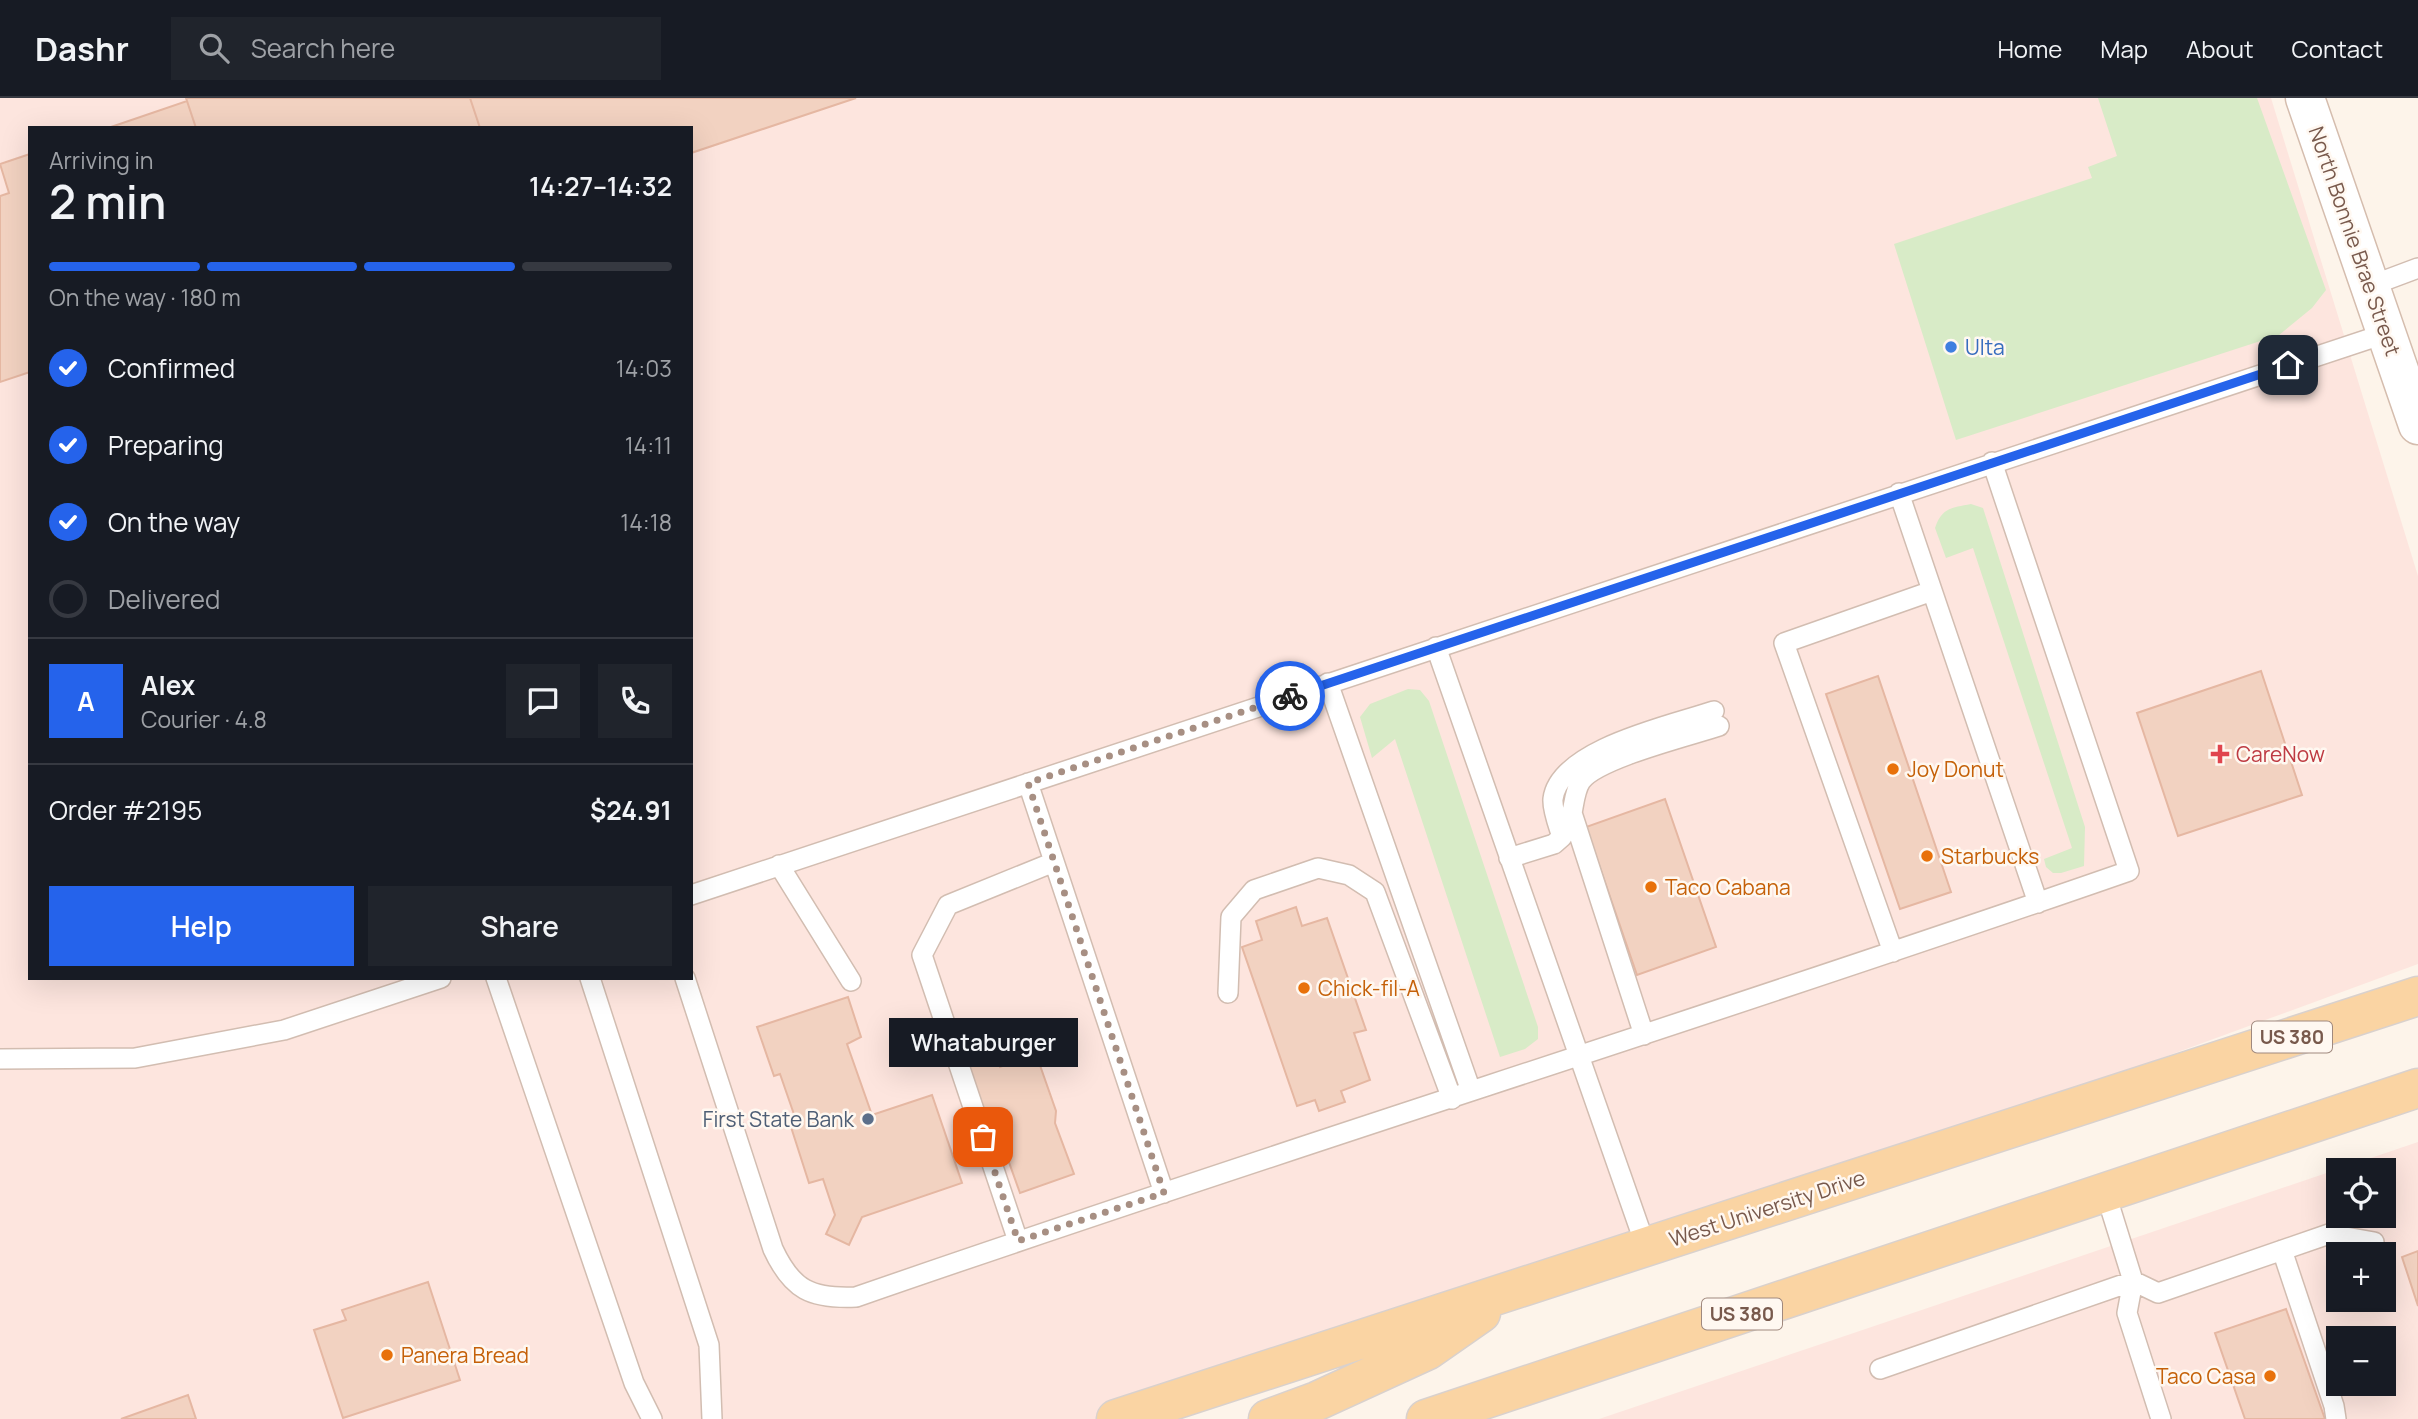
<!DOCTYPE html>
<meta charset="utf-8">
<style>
:root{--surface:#171b24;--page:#20242c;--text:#f1f3f6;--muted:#9ea1a6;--line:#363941;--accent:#2563eb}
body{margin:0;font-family:Manrope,sans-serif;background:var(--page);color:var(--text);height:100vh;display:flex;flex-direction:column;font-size:26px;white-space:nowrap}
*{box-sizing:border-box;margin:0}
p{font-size:23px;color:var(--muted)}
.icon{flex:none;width:38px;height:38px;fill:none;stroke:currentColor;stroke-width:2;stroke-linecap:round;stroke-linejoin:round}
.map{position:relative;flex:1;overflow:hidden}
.sheet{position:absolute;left:28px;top:28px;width:665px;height:854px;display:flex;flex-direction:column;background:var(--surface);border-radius:0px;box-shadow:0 7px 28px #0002}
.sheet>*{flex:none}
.controls{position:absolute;left:2326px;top:1060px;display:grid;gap:14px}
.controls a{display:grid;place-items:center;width:70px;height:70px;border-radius:0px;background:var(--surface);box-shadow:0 7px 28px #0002;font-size:35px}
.pin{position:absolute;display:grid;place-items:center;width:60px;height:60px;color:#fff;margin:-30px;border-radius:14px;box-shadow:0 4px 10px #0006}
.courier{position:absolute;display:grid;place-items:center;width:70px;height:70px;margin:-35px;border:5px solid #2563eb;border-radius:50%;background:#fff;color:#222;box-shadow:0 2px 9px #0007}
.bubble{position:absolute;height:49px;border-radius:0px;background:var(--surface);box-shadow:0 7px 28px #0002;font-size:23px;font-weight:600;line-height:49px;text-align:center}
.head em{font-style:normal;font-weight:600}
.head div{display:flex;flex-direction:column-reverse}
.head{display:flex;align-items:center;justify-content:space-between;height:119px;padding:0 21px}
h1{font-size:46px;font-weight:600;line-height:52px}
.bar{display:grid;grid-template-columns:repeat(4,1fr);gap:10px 7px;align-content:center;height:84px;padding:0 21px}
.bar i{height:9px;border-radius:5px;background:var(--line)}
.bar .current{background:var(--accent)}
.bar p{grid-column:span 4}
.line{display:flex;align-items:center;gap:18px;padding:0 21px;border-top:2px solid var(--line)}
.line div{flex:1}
.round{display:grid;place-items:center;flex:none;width:74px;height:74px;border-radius:0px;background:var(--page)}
ol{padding:0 21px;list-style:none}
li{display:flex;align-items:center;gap:21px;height:77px}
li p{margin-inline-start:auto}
li .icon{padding:7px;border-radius:50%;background:var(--accent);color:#fff;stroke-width:4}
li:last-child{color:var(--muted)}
li i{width:38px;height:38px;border:4px solid var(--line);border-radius:50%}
.action{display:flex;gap:14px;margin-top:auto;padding:14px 21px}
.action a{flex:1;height:80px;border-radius:0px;background:var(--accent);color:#fff;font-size:28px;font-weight:600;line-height:80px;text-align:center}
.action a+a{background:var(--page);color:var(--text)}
header{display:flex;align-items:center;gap:42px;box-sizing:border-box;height:98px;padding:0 35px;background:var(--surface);border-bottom:2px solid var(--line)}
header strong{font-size:33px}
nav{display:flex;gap:38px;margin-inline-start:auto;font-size:24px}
.search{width:490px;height:63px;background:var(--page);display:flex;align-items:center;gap:18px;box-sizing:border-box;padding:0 24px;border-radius:0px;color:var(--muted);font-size:26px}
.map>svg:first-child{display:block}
.commercial{fill:#fde5de;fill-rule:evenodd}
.green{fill:#d8ebc7}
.building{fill:#f2d2c1;stroke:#e5b7a2;stroke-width:2}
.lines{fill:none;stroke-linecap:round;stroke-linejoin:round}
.service-casing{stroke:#d2bdb1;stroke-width:22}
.secondary-casing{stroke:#d5bdae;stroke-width:41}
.primary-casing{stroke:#d9d1cd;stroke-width:41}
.service{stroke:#fff;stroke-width:19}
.secondary{stroke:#fff;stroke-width:38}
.primary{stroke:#fad4a3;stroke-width:38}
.done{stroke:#a78f83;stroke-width:7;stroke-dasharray:0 12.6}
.route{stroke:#2563eb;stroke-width:9}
.shop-dot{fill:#3f7fe0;stroke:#fff8f1;stroke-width:2.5}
.health-dot{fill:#e0444e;stroke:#fff8f1;stroke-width:2.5}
.food-dot{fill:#e8710a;stroke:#fff8f1;stroke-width:2.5}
.service-dot{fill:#5c6f8a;stroke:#fff8f1;stroke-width:2.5}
.labels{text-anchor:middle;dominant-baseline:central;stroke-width:5;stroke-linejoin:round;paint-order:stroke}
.shield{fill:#fff8f1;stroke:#a0897e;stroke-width:2}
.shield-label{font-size:19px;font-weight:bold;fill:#78594c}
.street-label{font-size:21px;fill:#78594c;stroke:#fff8f1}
.shop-label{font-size:21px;fill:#366cbe;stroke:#fff8f1;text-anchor:start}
.health-label{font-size:21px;fill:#be3a42;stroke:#fff8f1;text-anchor:start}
.food-label{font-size:21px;fill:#c56008;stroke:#fff8f1;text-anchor:start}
.service-label{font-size:21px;fill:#4e5e75;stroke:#fff8f1;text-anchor:end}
</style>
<header>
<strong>Dashr</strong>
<div class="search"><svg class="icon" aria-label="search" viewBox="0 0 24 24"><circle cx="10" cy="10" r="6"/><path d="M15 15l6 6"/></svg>Search here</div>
<nav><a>Home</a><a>Map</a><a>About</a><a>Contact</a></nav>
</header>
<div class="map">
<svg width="2418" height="1321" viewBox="0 0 2418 1321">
<rect width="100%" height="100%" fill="#fdf4ea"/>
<!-- commercial -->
<path class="commercial" d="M0,0H2271L2418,478V866L1646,1149L1116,1321H0ZM30,30H691V880H30Z
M2418,1044V1321H1599L1830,1243ZM2338,1073H2384V1118H2338ZM2338,1157H2384V1202H2338ZM2338,1241H2384V1286H2338Z"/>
<!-- green -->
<path class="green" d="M2098,0H2257L2326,192L2312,210L2279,237L1956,342L1894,146L2092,80L2088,69L2117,58Z
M1971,406L1983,410L2085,729L2084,768L2061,775H2053L2046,769L2044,761L2072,750L1973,450L1946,460L1935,430C1942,409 1952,410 1971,406Z
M1408,591L1420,592L1429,603L1538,929V941L1525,951L1500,959L1395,641L1372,660L1360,619L1370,606Z"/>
<!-- building -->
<path class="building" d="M186,0H470L480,30H196Z
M470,0H856L691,55V30H480Z
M187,3L196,30H108Z
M30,56V274L0,284V98L9,95L0,66Z
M2261,573L2302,697L2178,738L2137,615Z
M1878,578L1951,794L1900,811L1826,596Z
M1665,701L1716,849L1637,877L1586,729Z
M1296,809L1302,828L1327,820L1366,932L1354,935L1370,982L1341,993L1345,1004L1319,1013L1315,1002L1297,1008L1242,849L1262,842L1256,823Z
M848,899L861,939L847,946L872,1017L932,997L962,1085L862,1119L849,1147L826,1136L835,1117L823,1081L809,1085L791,1029L797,1025L780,976L774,978L757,929Z
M992,947L1000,969L1036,956L1056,1013L1055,1025L1074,1076L1020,1095L1001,1042L995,1045L964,957Z
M2418,1153V1208L2402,1159Z
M428,1184L460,1282L343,1320L314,1232L346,1222L342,1212Z
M2286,1211L2325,1321H2245L2215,1235Z
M188,1297L196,1321H121Z"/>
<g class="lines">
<defs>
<path id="service" d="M2370,188L2418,170
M1899,395L2038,805
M1436,549L1646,1149
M1328,585L1471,993
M1028,685L1164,1095
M1509,760L1554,746L1562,739C1559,729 1552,712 1553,701C1559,651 1673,627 1714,613
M779,767L851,883
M691,797L2387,235
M1893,854L1784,545L1932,493
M496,880L634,1285L652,1321
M590,880L709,1247L712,1321
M685,880L773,1151C792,1192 811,1201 856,1199C1279,1052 1707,920 2129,773L1992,364
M1228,895L1231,819L1254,792L1318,770L1349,777L1375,794L1452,1001
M1644,937L1572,715C1574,705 1575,692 1581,683C1598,660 1689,638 1719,628
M0,961L135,960L284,932L441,880
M1018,1143L922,857L948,807L1054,764
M2282,1152L2334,1308L2336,1321
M1880,1271L2133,1183L2105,1093
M2161,1321L2127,1215L2133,1183L2158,1195L2329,1136L2374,1144"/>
<path id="secondary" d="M2305,0L2418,327"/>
<path id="primary" d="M1116,1321L2418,898
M1268,1321L1317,1303L1428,1252L1481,1215
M1426,1321L2418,990"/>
</defs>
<!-- service casing -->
<use href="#service" class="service-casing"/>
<!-- secondary casing -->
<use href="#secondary" class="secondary-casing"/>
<!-- primary casing -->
<use href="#primary" class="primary-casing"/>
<!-- service -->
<use href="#service" class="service"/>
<!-- secondary -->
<use href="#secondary" class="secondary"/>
<!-- primary -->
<use href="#primary" class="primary"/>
</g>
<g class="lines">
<!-- done -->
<path class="done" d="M983,1039L1018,1143L1164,1095L1028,685L1290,598"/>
<!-- route -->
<path class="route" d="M1290,598L2288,267"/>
</g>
<!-- markers -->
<circle class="shop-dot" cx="1951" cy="249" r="7"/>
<path class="health-dot" d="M2216.5 645.5h7v7h7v7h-7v7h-7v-7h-7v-7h7z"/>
<g class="food-dot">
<circle cx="1893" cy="671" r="7"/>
<circle cx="1927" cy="758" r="7"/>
<circle cx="1651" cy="789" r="7"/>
<circle cx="1304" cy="890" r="7"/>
<circle cx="387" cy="1257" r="7"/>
<circle cx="2270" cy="1278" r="7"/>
</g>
<circle class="service-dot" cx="868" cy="1021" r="7"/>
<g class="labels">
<!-- shield labels -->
<g class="shield">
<rect x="2252" y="923.5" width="80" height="31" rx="5"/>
<rect x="1702" y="1200.5" width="80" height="31" rx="5"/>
</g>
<g class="shield-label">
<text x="2292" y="939">US 380</text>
<text x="1742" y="1216">US 380</text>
</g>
<!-- street labels -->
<g class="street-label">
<text transform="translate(2355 143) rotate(71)">North Bonnie Brae Street</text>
<text transform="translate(1767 1110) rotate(-18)">West University Drive</text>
</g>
<!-- shop labels -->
<g class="shop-label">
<text x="1965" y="249">Ulta</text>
</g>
<!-- health labels -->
<g class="health-label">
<text x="2236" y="656">CareNow</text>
</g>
<!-- food labels -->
<g class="food-label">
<text x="1907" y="671">Joy Donut</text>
<text x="1941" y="758">Starbucks</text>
<text x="1665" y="789">Taco Cabana</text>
<text x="1318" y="890">Chick-fil-A</text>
<text x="401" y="1257">Panera Bread</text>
<text x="2256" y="1278" text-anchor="end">Taco Casa</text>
</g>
<!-- service labels -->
<g class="service-label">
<text x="854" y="1021">First State Bank</text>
</g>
</g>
</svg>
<div class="controls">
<a><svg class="icon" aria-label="locate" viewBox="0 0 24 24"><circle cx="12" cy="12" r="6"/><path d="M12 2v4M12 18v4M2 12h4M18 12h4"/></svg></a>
<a>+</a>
<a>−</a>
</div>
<div class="pin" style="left:983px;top:1039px;background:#ea580c"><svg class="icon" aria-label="bag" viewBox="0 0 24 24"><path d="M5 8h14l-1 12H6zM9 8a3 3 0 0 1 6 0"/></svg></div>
<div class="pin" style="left:2288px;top:267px;background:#1f2937"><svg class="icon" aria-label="home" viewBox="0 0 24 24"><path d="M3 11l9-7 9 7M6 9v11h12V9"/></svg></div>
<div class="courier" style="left:1290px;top:598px"><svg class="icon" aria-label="bike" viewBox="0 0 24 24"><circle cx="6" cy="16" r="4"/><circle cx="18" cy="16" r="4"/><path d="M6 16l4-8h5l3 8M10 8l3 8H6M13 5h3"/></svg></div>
<div class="bubble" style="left:889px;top:920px;width:189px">Whataburger</div>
<section class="sheet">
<div class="head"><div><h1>2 min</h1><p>Arriving in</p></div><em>14:27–14:32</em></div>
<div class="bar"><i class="current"></i><i class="current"></i><i class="current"></i><i></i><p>On the way · 180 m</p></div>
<ol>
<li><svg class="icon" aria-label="check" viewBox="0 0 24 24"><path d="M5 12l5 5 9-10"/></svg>Confirmed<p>14:03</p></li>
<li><svg class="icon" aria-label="check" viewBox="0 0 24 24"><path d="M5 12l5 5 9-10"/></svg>Preparing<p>14:11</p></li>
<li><svg class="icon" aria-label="check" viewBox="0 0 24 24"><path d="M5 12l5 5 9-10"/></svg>On the way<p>14:18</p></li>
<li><i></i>Delivered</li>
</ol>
<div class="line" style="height:126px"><b class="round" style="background:var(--accent);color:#fff">A</b><div><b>Alex</b><p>Courier · 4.8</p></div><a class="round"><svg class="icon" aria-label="chat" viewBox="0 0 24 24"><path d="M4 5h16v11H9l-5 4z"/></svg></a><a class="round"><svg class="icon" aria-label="phone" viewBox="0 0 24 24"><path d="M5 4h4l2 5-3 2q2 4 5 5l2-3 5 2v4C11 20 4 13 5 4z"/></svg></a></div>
<div class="line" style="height:91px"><div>Order #2195</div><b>$24.91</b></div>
<div class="action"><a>Help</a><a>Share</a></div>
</section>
</div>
